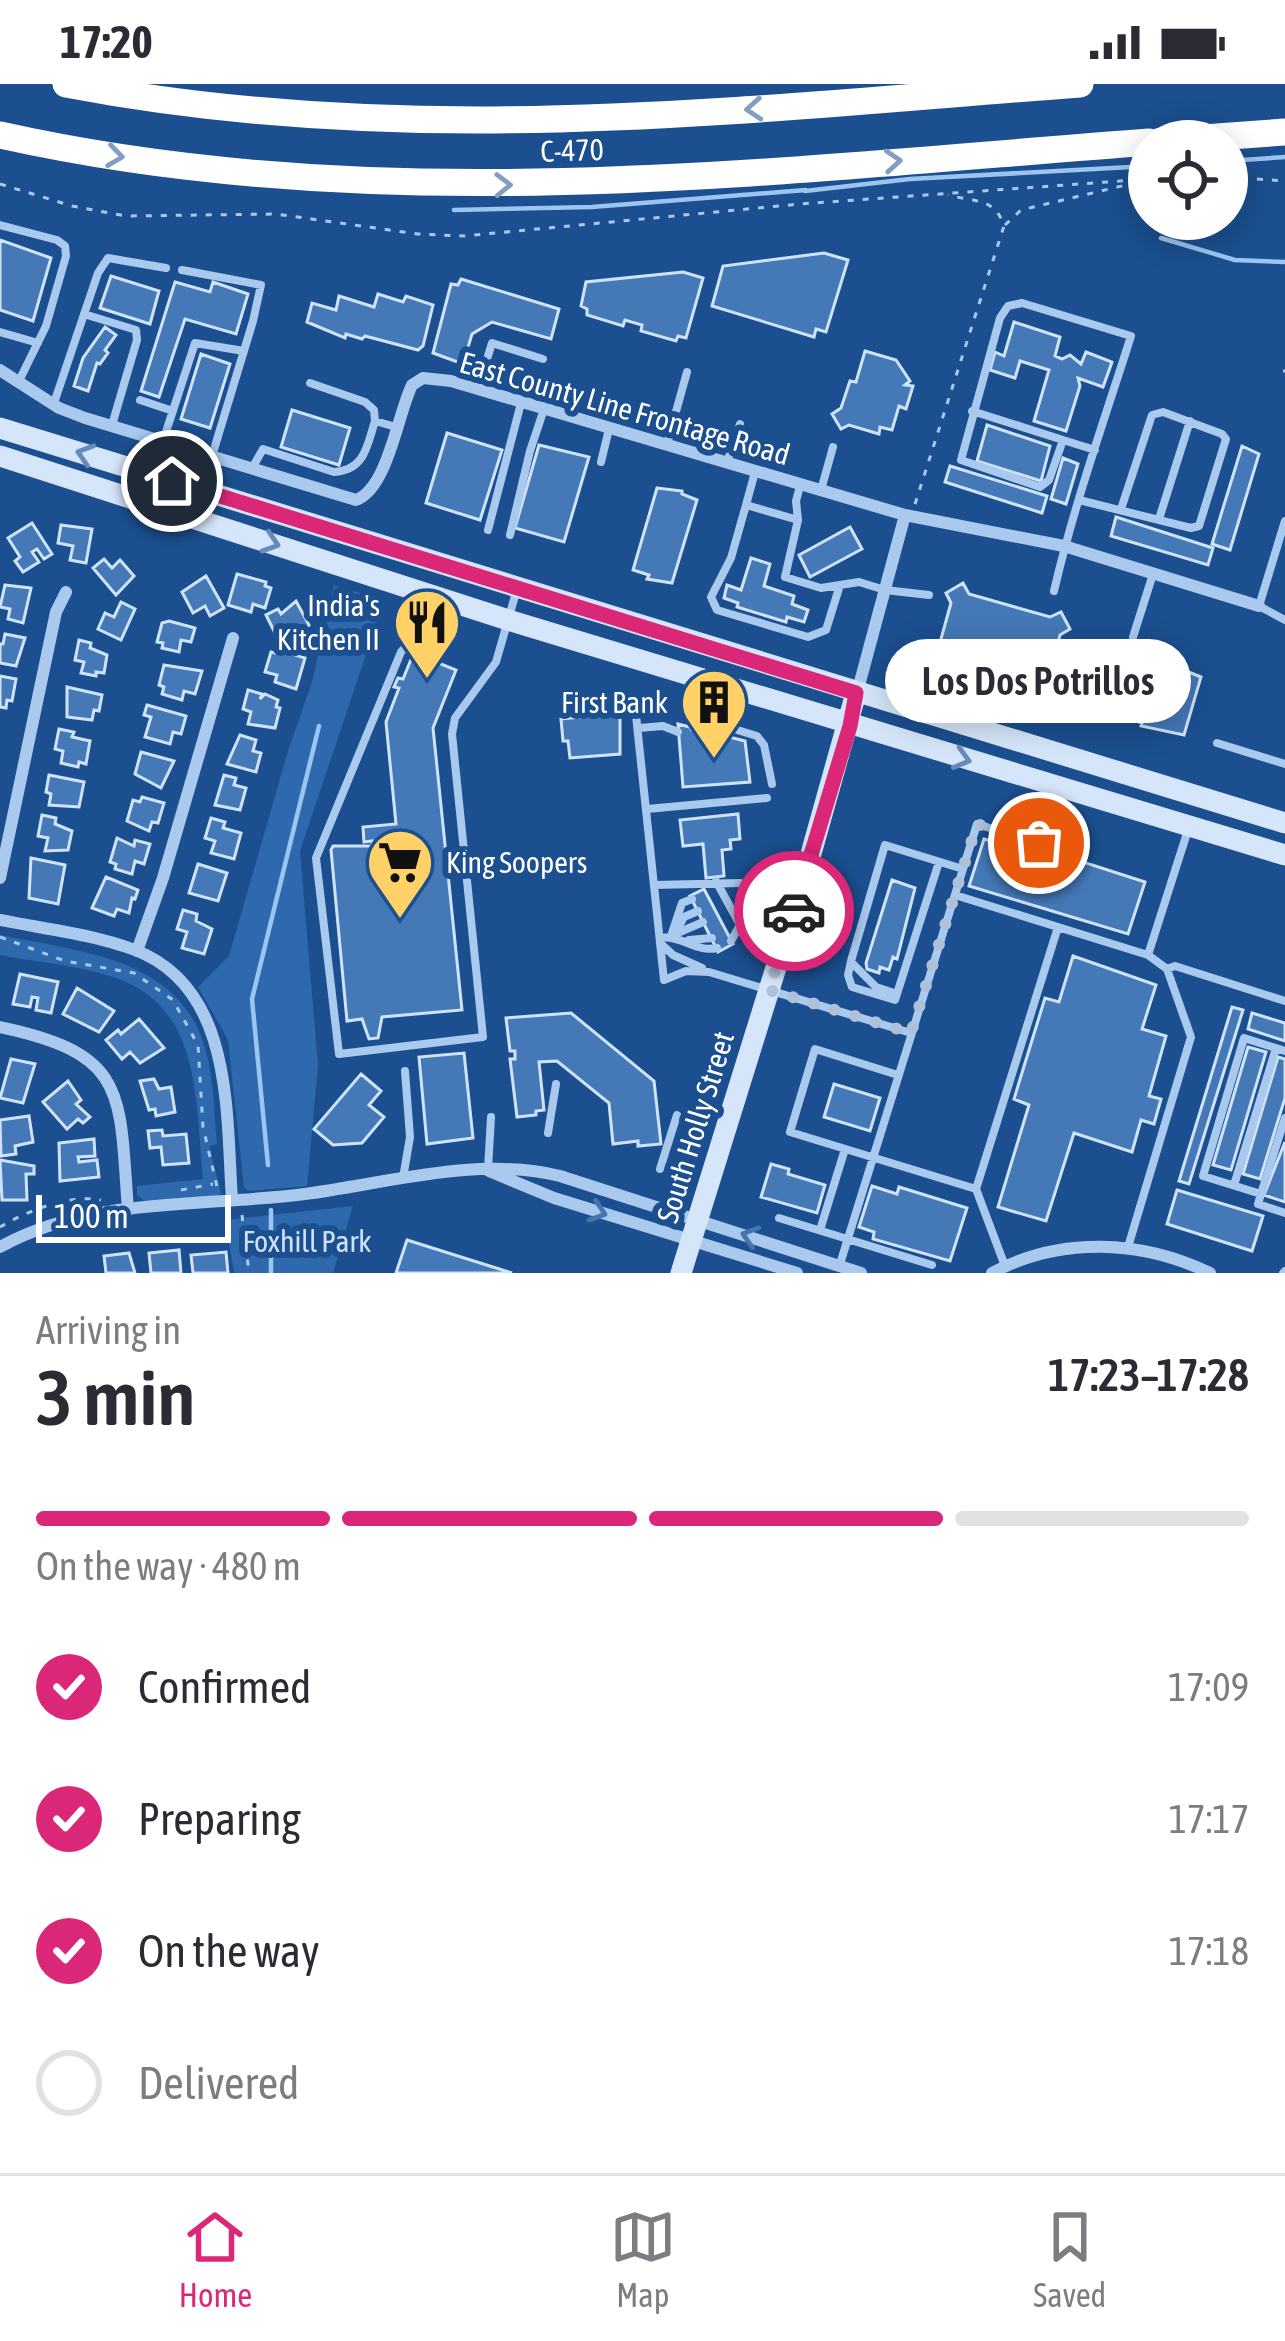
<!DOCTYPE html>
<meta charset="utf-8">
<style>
:root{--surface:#fff;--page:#f2f2f3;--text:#2b2b33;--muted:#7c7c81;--line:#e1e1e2;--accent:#db2777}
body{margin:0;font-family:"Asap Condensed",sans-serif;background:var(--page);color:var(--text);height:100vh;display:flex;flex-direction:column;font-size:45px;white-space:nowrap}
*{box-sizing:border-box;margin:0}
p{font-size:39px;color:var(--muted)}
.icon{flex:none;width:66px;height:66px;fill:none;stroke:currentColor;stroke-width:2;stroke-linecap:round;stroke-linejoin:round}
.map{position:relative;height:1189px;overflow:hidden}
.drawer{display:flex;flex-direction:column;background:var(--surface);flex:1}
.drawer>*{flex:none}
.controls{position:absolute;left:1128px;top:36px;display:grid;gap:24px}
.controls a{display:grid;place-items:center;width:120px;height:120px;border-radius:50%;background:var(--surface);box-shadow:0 6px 30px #0003;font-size:60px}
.scale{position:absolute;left:36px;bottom:30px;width:195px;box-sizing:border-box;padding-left:12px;border:6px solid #fff;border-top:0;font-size:33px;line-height:42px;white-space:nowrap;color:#fff;-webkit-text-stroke:9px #1b4f8f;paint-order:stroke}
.pin{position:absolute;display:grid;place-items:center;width:102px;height:102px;color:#fff;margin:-51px;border:6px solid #fff;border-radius:50%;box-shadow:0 3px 12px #0007}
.courier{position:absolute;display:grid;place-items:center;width:120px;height:120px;margin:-60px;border:9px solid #db2777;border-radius:50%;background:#fff;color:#222;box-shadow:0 3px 15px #0007}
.bubble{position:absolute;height:84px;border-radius:42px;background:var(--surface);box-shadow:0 6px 30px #0003;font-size:39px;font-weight:600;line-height:84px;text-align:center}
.head em{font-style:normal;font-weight:600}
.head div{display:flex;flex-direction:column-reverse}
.head{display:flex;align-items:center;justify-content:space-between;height:204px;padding:0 36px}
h1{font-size:78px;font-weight:600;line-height:90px}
.bar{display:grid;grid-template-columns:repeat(4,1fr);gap:18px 12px;align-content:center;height:144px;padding:0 36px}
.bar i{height:15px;border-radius:9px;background:var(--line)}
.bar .selected{background:var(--accent)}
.bar p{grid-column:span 4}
ol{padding:0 36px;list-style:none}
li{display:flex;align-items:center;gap:36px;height:132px}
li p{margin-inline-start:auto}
li .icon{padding:12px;border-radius:50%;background:var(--accent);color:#fff;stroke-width:4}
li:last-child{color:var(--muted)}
li i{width:66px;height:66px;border:6px solid var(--line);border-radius:50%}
.status{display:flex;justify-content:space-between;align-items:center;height:84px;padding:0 60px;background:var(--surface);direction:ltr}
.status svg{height:33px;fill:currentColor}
.tab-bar{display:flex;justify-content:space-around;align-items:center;height:168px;border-top:3px solid var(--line);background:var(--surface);font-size:33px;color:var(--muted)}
.tab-bar a{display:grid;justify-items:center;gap:6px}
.tab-bar .selected{color:var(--accent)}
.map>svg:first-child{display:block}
.green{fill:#2e69ad}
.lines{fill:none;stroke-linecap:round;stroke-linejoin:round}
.stream{stroke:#9cc4f0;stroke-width:4.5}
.building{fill:#4478b7;stroke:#cfe3fa;stroke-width:3}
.path{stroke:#a9c9ee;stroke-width:3;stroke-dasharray:6 9;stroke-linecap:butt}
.lane{stroke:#a9c9ee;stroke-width:8}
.street{stroke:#a9c9ee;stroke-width:12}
.secondary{stroke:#d6e6fa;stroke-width:21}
.highway{stroke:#fff;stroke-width:27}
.oneway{stroke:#829ec1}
.oneway2{stroke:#668bba}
.oneway3{stroke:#4674ac}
.done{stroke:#afc1d8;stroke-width:12;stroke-dasharray:0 21.6}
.route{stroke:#db2777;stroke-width:15}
.labels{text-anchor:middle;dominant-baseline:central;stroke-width:12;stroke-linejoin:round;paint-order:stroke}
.street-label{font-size:30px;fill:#fff;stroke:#1b4f8f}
.poi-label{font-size:30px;fill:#fff;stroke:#1b4f8f;text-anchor:end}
.park-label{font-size:30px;fill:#cfe3fa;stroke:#1b4f8f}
</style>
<div class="status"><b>17:20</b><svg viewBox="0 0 49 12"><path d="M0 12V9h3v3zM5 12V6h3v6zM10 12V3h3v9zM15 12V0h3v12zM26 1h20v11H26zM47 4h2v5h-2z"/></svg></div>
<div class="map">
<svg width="1285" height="1189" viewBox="0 0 1285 1189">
<rect width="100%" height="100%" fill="#1b4f8f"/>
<!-- green -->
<path class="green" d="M334,501L384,517L300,767L318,981L307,1102L248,1107L244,1103L228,956L198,903L229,872L288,667L312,598Z
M0,851C80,868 181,873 206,967C214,996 214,1029 217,1060L209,1062L221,1109L216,1112L145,1117L137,1111V1102L203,1095C195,1017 203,920 110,892C75,881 36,878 0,871Z
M353,1122L333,1189H234L225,1136Z"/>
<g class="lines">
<!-- stream -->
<path class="stream" d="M1227,77L1285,73
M805,107L910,95L1149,82
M454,126L592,123L806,106
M1161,154L1235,176L1285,178
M268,1081L252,915L319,642
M271,1126V1189"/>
</g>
<!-- building -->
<path class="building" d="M0,156L51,174L33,237L0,226Z
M824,169L848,176L826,248L816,245L814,253L712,222L723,182Z
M683,188L703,194L686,254L678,252L676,257L641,247L642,241L625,236L623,242L587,231V225L581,222L586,198Z
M111,192L159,207L150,240L100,224Z
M461,195L559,225L551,255L492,238L472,250L463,280L433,269L451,200L458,201Z
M175,198L210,208L213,198L248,210L236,250L185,235L159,313L141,307Z
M378,210L403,218L406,212L433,221L423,262L418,266L365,252L362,255L346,250L345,254L307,238L312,219L336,226L339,212L374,223Z
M1014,238L1060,253L1055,272L1062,275L1070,271L1081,280L1086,268L1112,278L1103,303L1078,294L1080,302L1066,347L1034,337L1049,286L1020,277L1015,294L990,286L995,268L1004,272Z
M105,243L116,251L105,266L108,269L100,280L97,279L88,307L74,302L83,274Z
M865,267L896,276L910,297L905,301L913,302L906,325L899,322L892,346L880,343L879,350L849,341L841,345L832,330L841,324L850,297L856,298Z
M201,270L230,280L210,344L181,335Z
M292,326L350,344L339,381L281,363Z
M987,341L1050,362L1041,397L977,377Z
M447,349L502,366L480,436L426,419Z
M539,361L589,373L564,458L515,444Z
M1242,362L1259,370L1230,466L1212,460Z
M1063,374L1078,380L1066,420L1051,415Z
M950,382L1047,412L1042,429L945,398Z
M657,404L682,407V410L697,416L672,499L647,495L649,491L633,486Z
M1116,433L1213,464L1208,481L1111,452Z
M32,439L52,470L44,475L37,465L32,468L39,478L23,488L15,477L20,473L8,454Z
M61,441L92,445L86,479L70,476L73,462L58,459Z
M850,443L862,465L810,493L799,471Z
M751,474L770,480L764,502L794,512L792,520L808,526L804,538L787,533L786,538L737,523L738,519L724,514L727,501L741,506Z
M104,475L112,484L120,476L134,492L116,511L93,484Z
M237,490L266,498L265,502L271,504L265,524L253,520L251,528L228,521Z
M206,492L224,524L210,532L205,522L193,529L182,508Z
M963,499L969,510L1050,533L1061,528L1070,545L1060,551L1053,578L1068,583L1064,594L1050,590L1041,618L945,590L935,596L925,578L936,573L951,519L946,509Z
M5,501L31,504L23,539L8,535L10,525L0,523Z
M296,517L309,541L290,556L283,544L275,549L266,531L278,525L281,530Z
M121,518L135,525L121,556L98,545L105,529L114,533Z
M169,537L195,544L191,558L181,556L179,568L162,564L163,559L157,558L162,539Z
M5,550L25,554L16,582L0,579V560H3Z
M79,556L91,559L90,564L107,571L104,589L96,588V592L81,589L84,578L75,576Z
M280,566L305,574L296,605L275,598L277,591L265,588L271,568L279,570Z
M425,566L431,576L456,586L433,644L462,926L382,933L378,954L369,955L362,935L347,937L331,766L333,762H372V757L364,758L363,743L396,740L386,638L399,604L394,603L398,594L403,595L412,573L416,574L418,569L424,571Z
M1144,576L1160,580L1161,577L1201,593L1184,651L1141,642L1142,639L1127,634Z
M164,581L202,587L195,610L184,607L182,616L162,610L164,603L159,601Z
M0,592L16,595L12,617L7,616L6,624L0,623Z
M67,603L102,611L99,627L94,626L92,636L67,633Z
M248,606L262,610L260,615L265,610L278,616L276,623L280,624L275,644L248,640L251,628L243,625Z
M147,621L186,632L181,650L173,648L170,660L145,653L151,633L144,631Z
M620,629V670L570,674L568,657H563L561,635Z
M678,640L745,657L750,698L683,703Z
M59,645L74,648L72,653L90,657L86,680L79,678L78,683L61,679L63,667L55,665Z
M240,651L256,656L253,667L261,669L256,688L227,680Z
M141,668L174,677L161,704L135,690Z
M49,691L84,698L79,723L49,721L51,710L46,708Z
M224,691L236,694L234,701L246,704L240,726L215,721Z
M142,713L164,719L158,739L152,738L149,747L127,737L133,716L140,718Z
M738,730L740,755L730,756L731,765L722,766L724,792L706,794L703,760L683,762L680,736Z
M42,731L56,734L55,740L72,747L68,766L45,767L48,754L38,752Z
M211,734L225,738L223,744L241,749L234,775L211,769L215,757L205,754Z
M117,754L134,762L135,756L150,760L144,780L135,777L132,790L115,785L116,780L110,778Z
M984,755L1072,780L1074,775L1145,798L1128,850L969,802Z
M31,774L65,781L58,820L29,814Z
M198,780L227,789L218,817L189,809Z
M106,793L138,806L135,815L132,814L129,829L117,825L114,832L92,824Z
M892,796L915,804L897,875L893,873L889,886L880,883L879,889L867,885L866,879Z
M704,805L733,860L718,868L690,812Z
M183,826L197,830L196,837L212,845L204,870L182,864L187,848L177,845Z
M1073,872L1156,901L1142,945L1166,952L1149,1012L1161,1015L1154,1040L1141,1036L1132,1068L1074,1049L1046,1137L998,1123L1029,1021L1014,1015L1045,914L1059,918Z
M20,890L58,898L51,929L36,926L38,914L32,913L30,923L13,920Z
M77,904L114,927L99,948L63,930Z
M1232,923L1243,926L1189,1100L1179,1097Z
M571,929L654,997L661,1060L638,1062V1057L613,1060L609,1019L557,977L539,978L544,1026L536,1027V1031L517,1033L510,975H515V967H510L506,934Z
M1252,929L1285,939V957L1248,945Z
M139,935L164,964L140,979L130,968L122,975L106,956L118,946L121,950Z
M1248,963L1266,968L1231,1086L1213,1081Z
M464,969L473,1054L427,1060L419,973Z
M1278,973L1285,975V1014L1260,1095L1243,1090Z
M11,975L35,980L23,1019L0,1014Z
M361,990L381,1007L369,1021L384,1033L362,1059L333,1061L314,1045Z
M154,995L159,1005L171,1003L175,1028L156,1032L155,1025L149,1026L140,997Z
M68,997L81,1016L76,1020L90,1033L83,1039L78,1035L67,1045L43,1018Z
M834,1000L880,1014L870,1047L824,1033Z
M29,1032L33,1058L15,1062L16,1070L1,1072L0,1036Z
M162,1046L163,1052L186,1050L189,1079L163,1081L161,1063L150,1064L148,1047Z
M94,1055L95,1072L78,1073L79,1078L97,1076L99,1093L60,1097L59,1059Z
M1285,1058V1118L1264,1111Z
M0,1076L34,1082V1090H26L27,1116H2Z
M771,1080L789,1085L788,1090L825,1101L817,1129L761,1113Z
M872,1102L897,1110L899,1103L967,1124L950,1177L873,1155L874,1148L859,1143Z
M1177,1106L1263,1132L1252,1167L1167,1140Z
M407,1156L512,1189H396Z
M179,1166L181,1189H151L149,1169Z
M226,1168L228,1189H193L191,1171Z
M129,1169L135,1189H106L104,1172Z"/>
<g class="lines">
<!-- path -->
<path class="path" d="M1227,93L1285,97
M0,100L72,122L126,132L276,130L418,150L464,152L800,120L1149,95
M1005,141L1021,126L1147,96
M1283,287H1285
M915,420L1004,142C995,113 973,118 948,111
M0,853L65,877L134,889L173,916L198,961L203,1043L218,1107
M181,1106L213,1100
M242,1131L249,1189
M0,1143C27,1127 69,1110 101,1116"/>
<!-- lane -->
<path class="lane" d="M0,141L57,156L65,162L66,172L46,242L19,297
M182,186L261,201L253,237L212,372
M84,230L136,246L137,256L112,341
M0,248L38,259
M310,299L365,318L374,326L375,337
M478,304L492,259L543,275
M140,316L173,327
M54,319L98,189L108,174L166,184
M972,327L1063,356
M163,357L195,259L244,267
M667,360L687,288
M601,378L609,345
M727,378L740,340
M251,386L263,365L334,388C365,386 367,362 375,337L396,343
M755,388L746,421L798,436
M800,402L796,417L798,436L785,493L821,504L859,498L885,506L929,511
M821,406L833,363
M1079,416L1191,444L1199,442L1226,355L1222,350L1163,328L1152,331L1121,425
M746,421L731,474L711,513L717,526L808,553L826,546L840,501
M1159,435L1190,337
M1285,437L1259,522L1285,536
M488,446L521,319
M510,451L530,367L544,325
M1054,507C1074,421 1104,337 1131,252L1022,219L1008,222L1000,234L961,376L1040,403L1049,396L1063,356L1095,366
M1133,553L1153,490
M410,558L401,568L316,774L339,970L483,953L452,650L455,634L496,578L517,505
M635,622L664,896L686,887L709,888L911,949
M639,644L663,642L678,648
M693,644L711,638L757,652L764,661L772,700
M1217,659L1285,680
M647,725L767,714
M939,778L895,916L852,903L848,891L851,877L885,761L963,785
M716,797L740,841L731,857
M654,801L740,799
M955,811L1148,871L1167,885L1191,953L1128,1163
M678,844L684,833L698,827
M673,851L703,838
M671,852L682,819L692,815
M660,854C680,850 696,869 717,864
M689,856L712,854
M660,859L673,871L702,884
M1148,871L1188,746
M852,879L876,903L897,910
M1167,885L1175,882L1285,917
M1285,967L1244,954L1203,1092L1261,1110L1285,1034
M898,991L815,965L790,1048L976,1105L1005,1182
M548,1049L556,1000
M488,1085L491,1033
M660,1085L677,1031
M403,1094L410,1053L405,987
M1234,1101L1276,964
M976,1105L1058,843
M1261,1110L1258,1120L1285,1129
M779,1134L932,1181
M820,1146L845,1065
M840,1180L977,740L1069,769
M1283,1189L1285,1187"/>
<!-- street -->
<path class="street" d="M0,286L59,324L85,334L356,416C388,404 397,332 412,301L423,294L451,297L905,431L1064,462L1259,522
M857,609L905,431
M0,794L56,528L66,508
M0,836C45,845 92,850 135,866C234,904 226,1029 232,1116
M137,867L163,794L233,554
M0,943C129,970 119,1009 128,1126
M489,1087L554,1114L797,1189
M0,1163C91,1112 205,1123 305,1110C388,1099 478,1072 560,1092L861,1189
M992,1189C1061,1152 1141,1156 1210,1189"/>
<!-- secondary -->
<path class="secondary" d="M0,344L1285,739
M0,372L508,536L1285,771
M681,1189L807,784L856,609"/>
<!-- highway -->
<path class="highway" d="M66,0C411,66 735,26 1080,0
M0,51C380,136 766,87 1149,58
M1161,57L1285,48"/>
</g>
<!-- one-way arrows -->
<defs><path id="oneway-chevron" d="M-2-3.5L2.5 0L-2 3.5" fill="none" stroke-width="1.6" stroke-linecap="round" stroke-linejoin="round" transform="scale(3)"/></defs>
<g class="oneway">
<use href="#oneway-chevron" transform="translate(754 25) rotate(176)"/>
<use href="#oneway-chevron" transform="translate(115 72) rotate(8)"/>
<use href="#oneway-chevron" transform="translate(893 77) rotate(-4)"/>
<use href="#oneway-chevron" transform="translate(503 101) rotate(-1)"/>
</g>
<g class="oneway2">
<use href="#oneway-chevron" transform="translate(85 370) rotate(-163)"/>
<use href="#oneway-chevron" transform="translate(271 459) rotate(18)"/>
<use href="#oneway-chevron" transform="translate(962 675) rotate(16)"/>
</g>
<g class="oneway3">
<use href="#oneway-chevron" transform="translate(598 1128) rotate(18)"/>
<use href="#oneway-chevron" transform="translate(750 1152) rotate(-163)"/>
</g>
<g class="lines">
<!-- done -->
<path class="done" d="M794,827L769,906L911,949L977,740L1039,759"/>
<!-- route -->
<path class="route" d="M172,397L856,609L850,642L794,827"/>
</g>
<!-- icons -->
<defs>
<symbol id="restaurant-pin" viewBox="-11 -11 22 30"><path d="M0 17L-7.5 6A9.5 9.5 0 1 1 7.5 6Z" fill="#ffd166" stroke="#1b4f8f"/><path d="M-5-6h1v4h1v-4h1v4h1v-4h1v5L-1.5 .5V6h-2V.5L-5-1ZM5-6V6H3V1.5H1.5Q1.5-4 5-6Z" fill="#111"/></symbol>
<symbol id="building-pin" viewBox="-11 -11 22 30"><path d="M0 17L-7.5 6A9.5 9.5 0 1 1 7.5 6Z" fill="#ffd166" stroke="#1b4f8f"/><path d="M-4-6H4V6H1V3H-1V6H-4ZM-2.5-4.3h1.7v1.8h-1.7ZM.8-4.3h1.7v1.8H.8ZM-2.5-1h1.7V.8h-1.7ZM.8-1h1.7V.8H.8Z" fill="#111"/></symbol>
<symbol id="supermarket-pin" viewBox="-11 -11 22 30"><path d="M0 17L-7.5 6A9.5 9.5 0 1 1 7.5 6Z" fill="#ffd166" stroke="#1b4f8f"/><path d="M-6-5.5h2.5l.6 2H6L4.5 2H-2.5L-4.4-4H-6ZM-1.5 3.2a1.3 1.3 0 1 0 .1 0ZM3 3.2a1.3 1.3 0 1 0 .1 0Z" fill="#111"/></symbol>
</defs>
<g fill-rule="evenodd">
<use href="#restaurant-pin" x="389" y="500" width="76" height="104"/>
<use href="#building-pin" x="676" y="580" width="76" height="104"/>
<use href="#supermarket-pin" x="362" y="740" width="76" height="104"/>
</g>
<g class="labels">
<!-- street labels -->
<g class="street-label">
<text transform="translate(572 66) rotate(-2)">C-470</text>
<text transform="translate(625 324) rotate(16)">East County Line Frontage Road</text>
<text transform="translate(695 1043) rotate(-73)">South Holly Street</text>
</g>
<!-- poi labels -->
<g class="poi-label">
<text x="380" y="521">India's<tspan x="380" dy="34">Kitchen II</tspan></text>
<text x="668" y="618">First Bank</text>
<text x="446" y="778" text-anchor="start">King Soopers</text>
</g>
<!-- park labels -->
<g class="park-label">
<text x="307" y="1157">Foxhill Park</text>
</g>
</g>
</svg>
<div class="controls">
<a><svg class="icon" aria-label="locate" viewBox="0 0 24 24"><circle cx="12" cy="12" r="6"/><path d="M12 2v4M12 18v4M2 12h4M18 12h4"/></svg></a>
</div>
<div class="scale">100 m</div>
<div class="pin" style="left:1039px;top:759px;background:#ea580c"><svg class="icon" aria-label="bag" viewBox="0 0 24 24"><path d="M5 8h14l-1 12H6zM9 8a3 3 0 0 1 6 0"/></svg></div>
<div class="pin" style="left:172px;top:397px;background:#1f2937"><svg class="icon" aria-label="home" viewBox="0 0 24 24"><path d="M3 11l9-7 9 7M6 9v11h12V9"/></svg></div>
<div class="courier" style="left:794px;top:827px"><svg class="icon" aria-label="car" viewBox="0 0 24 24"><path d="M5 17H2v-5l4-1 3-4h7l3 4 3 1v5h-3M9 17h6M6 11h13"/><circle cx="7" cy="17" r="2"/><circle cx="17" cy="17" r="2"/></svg></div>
<div class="bubble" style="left:885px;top:555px;width:306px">Los Dos Potrillos</div>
</div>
<section class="drawer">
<div class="head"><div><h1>3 min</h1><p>Arriving in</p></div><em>17:23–17:28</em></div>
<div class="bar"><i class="selected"></i><i class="selected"></i><i class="selected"></i><i></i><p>On the way · 480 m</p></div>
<ol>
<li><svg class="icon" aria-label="check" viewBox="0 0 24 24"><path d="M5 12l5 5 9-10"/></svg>Confirmed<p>17:09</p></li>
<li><svg class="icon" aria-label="check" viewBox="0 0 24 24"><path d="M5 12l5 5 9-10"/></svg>Preparing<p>17:17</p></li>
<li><svg class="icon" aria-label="check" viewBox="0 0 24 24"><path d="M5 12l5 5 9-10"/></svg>On the way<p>17:18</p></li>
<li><i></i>Delivered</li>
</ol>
</section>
<nav class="tab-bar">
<a class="selected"><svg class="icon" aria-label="home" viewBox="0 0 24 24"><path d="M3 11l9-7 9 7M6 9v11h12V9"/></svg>Home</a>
<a><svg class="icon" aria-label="map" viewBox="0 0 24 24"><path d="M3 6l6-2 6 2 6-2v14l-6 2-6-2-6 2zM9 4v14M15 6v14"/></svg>Map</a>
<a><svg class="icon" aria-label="saved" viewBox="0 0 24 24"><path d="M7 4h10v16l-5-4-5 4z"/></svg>Saved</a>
</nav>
